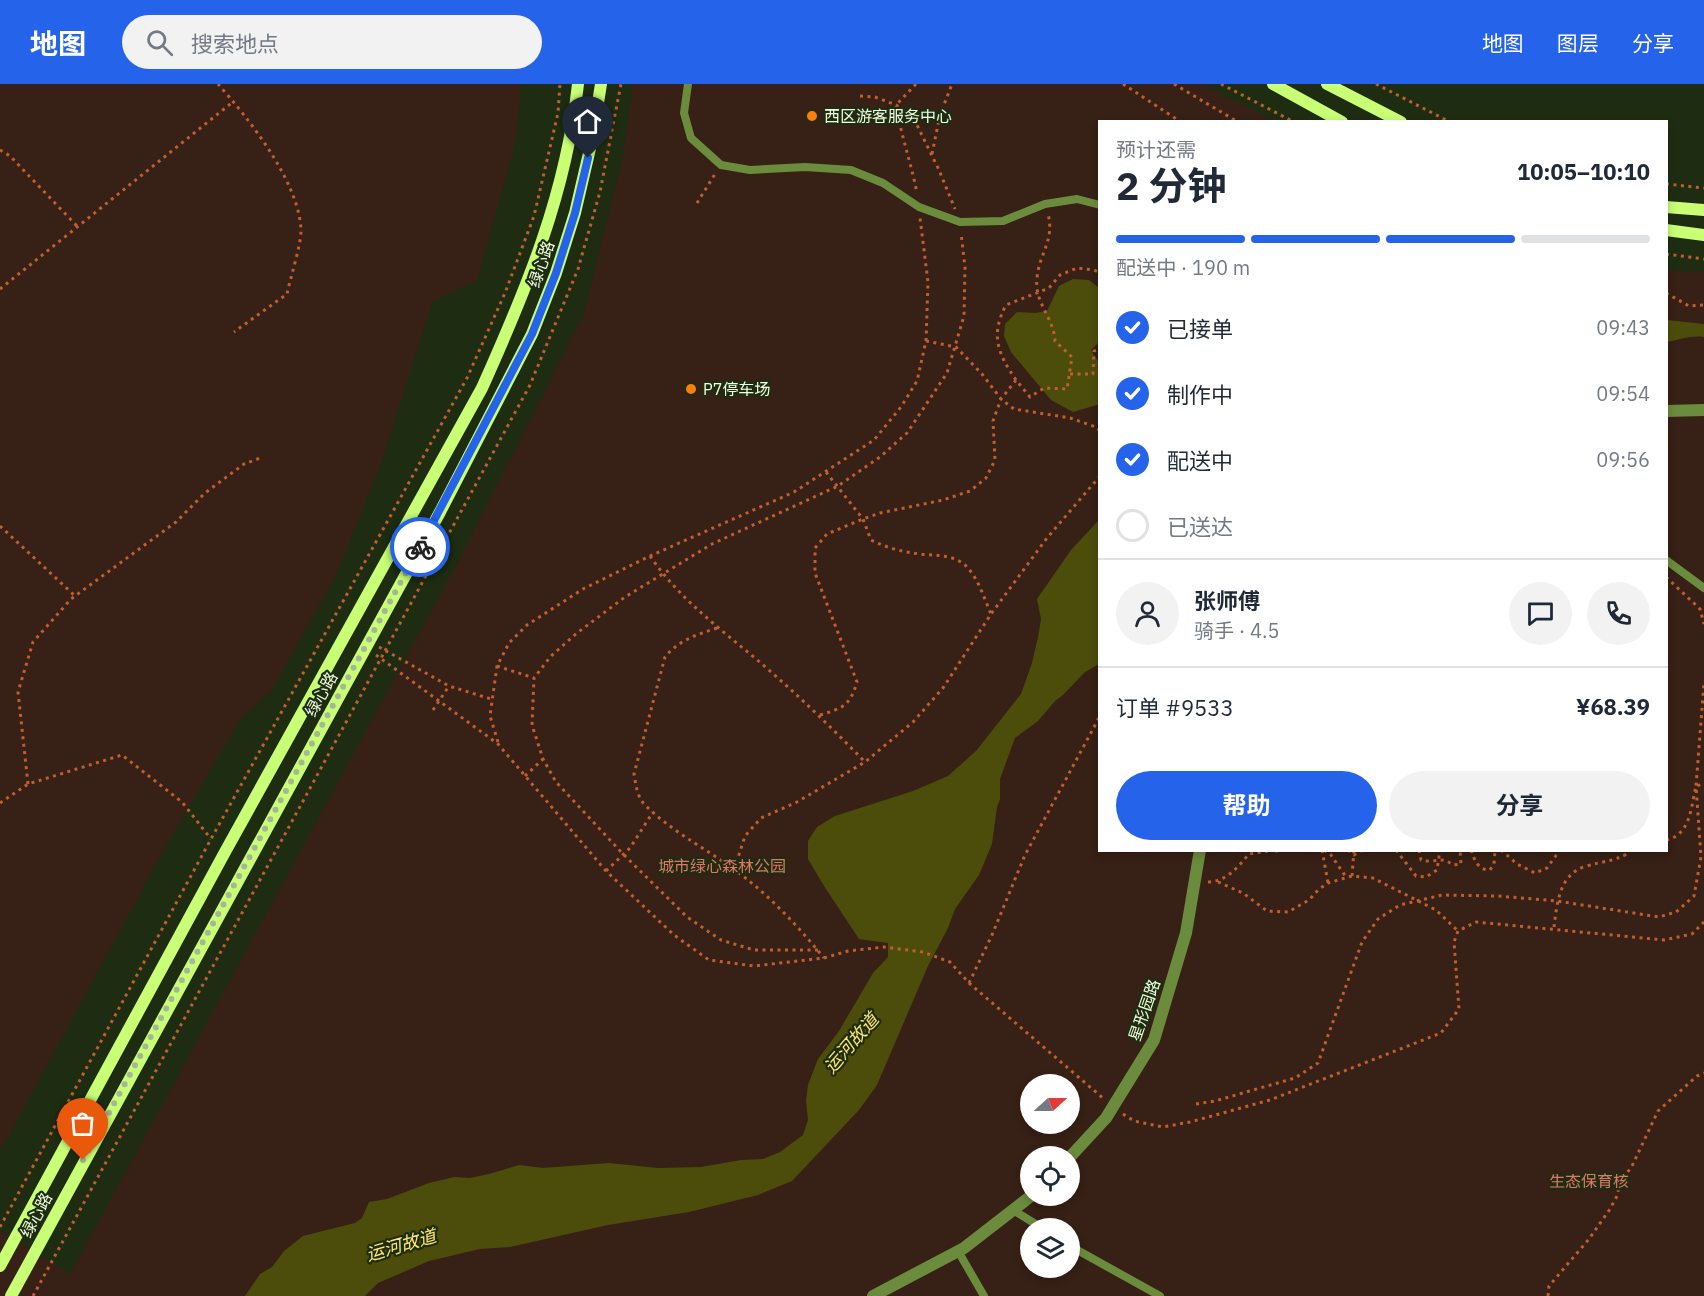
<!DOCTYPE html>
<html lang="zh">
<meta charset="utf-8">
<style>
:root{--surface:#fff;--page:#f2f2f3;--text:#1f2937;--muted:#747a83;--line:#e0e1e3;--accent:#2563eb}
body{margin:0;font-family:"IBM Plex Sans","Noto Sans SC",sans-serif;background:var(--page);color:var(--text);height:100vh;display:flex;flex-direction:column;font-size:22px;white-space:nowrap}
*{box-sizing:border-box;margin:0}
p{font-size:20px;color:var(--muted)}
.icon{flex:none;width:33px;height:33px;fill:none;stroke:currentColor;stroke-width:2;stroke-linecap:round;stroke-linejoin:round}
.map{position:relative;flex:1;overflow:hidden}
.side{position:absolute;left:1098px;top:36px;width:570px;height:732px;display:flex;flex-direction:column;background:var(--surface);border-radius:0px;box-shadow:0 3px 9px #0003}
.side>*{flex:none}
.needle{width:39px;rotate:69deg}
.controls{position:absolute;left:1020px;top:990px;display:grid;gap:12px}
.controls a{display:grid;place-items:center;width:60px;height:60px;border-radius:50%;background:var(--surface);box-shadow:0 3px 9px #0003;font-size:30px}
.pin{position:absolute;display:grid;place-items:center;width:51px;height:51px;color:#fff;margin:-62px -26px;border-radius:50% 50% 50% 0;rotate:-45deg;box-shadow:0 0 6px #0007}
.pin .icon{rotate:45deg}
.courier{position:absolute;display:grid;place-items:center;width:60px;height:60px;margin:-30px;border:4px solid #2563eb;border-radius:50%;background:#fff;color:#222;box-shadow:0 2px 8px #0007}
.overview em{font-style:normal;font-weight:700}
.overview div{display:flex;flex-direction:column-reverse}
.overview{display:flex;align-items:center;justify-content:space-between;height:102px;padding:0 18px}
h1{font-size:39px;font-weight:700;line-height:45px}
.bar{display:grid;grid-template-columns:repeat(4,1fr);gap:9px 6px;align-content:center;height:72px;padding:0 18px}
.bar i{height:8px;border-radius:4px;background:var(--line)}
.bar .on{background:var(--accent)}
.bar p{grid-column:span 4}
.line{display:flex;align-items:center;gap:15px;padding:0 18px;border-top:2px solid var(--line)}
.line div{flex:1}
.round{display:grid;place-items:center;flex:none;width:63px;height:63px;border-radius:32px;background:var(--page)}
ol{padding:0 18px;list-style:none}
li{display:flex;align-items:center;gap:18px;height:66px}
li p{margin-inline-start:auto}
li .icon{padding:6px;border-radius:50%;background:var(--accent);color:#fff;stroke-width:4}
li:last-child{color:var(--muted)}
li i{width:33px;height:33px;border:3px solid var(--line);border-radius:50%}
.button{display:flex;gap:12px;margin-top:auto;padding:12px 18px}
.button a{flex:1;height:69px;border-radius:36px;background:var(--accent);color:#fff;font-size:24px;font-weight:700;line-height:69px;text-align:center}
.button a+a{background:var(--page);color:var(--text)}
header{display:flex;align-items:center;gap:36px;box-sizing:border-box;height:84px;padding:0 30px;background:var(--accent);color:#fff}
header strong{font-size:28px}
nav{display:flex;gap:33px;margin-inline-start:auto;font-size:21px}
.search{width:420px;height:54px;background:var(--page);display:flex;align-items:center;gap:15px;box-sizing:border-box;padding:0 21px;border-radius:33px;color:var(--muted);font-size:22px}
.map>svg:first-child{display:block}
.green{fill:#372015;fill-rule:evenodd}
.water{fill:#4c4d0b}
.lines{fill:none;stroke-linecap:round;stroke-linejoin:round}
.path{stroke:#c15e30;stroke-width:3;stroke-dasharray:3 4.5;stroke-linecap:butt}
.lane{stroke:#6b8c3d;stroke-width:8}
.street{stroke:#6b8c3d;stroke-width:12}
.secondary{stroke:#c8ff75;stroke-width:12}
.done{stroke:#a6b697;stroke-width:6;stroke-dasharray:0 10.8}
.route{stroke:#2563eb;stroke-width:8}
.poi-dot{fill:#ff7e0a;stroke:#1e2d12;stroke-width:2}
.labels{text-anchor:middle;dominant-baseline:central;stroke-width:4.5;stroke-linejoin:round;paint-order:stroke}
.poi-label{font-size:16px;fill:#efffde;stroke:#1e2d12;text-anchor:start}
.street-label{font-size:16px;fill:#efffde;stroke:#1e2d12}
.park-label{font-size:16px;fill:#e27667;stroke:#1e2d12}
.water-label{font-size:18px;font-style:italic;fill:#ffe76c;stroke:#1e2d12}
</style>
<header>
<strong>地图</strong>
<div class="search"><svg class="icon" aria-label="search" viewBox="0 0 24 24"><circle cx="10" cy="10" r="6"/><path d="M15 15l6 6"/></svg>搜索地点</div>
<nav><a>地图</a><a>图层</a><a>分享</a></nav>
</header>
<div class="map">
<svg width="1704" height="1212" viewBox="0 0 1704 1212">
<rect width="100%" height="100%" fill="#1e2d12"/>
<!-- green -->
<path class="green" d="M0,0H521L516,57L477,197L433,217L381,380L336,491L272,606L240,636L167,760L0,1068Z
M633,0H1202L1275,37L1100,38V766H1666L1667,186L1704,188V1212H0V1146L70,1190L461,472L584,229L623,71ZM1030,1000H1070V1040H1030ZM1030,1072H1070V1112H1030ZM1030,1144H1070V1184H1030Z"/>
<!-- water -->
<path class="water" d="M1073,195L1089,196L1099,204V258L1091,266L1099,279L1100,320L1073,328L1051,316L1011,268L1004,252L1005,240L1017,228L1035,229L1047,227L1059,202Z
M1667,236L1704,240V253C1692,251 1678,256 1667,258Z
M1099,436V580L1085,588L1063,611L1055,617L1038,637L1015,654L1000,695V715L997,723L992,760L979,791L955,825L948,844L928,882L877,1001L859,1026L792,1097L758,1111L689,1128L608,1141L510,1163L480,1165L429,1177L378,1199L365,1212H245L260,1190L272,1183L284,1167L303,1152L355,1139L362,1134L369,1118L387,1115L429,1099L454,1093L470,1094L489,1090L519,1081L543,1084L609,1079L658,1084L701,1083L741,1076L763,1075L780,1068L803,1051L808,1036L806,1017L808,1001L818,975L839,947L873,889L888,873V859L859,855L824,802L808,775V757L817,743L835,732L913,707L948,692L976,667L1021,610L1032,579L1038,553L1041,535L1037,515L1071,466Z"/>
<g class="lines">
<!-- path -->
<path class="path" d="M218,0C249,35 300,99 301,147C301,161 290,195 287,210L234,248
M916,0L896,21C901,51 911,79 917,109
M1123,0L1181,38
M1174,0L1238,38
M1221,0L1294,38
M1376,0L1450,38
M860,12L875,13L896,21L914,35L939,86L955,125
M0,66L10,72L77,142
M932,70L940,31L952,0
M1666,100L1704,104
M697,119L715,90
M1666,170L1704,175
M0,205L234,17
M1666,209L1689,222L1704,221
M926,257L956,263L982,290L1001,315L1014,325L1070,334L1096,343L1100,347
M1070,290H1093L1094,267L1100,265
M1016,296C998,270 990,251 1006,221L1049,204L1060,191L1077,184L1094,186L1100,189
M826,388L863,435L871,456C887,464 903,468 920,470C936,472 952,470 965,481C978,493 984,514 991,530
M0,442L75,512
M650,472C680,516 722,546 762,580C798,611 832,644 865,678
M1666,493L1700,525L1704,540
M717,544C696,551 679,556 665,573L634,690C636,701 637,713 645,721C671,747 705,764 735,786C769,811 797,841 824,874
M379,563L449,602L491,615
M376,571L498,660L606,787L674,851L709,876L754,882L824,874L848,867L884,863L923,868L950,878L969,899L1104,1015
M497,582L534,594
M433,626L449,602
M820,631C843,624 850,622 857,598L815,489V464L827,450L863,435L880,429L943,416L970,407L986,394L995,376L993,337L1001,315L1016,296L1030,313L1044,304L1067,305L1072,273L1055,257C1054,234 1034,219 1037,194C1039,170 1055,156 1048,130
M498,658L490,632L497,582L509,559L527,541L583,505L650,472L794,408L874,356L901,323L917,297L926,257L928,198L920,134
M525,692L543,675
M28,700L18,608L33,558L71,515L176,438L205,409L244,380L263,373
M0,719L28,700L122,671L182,718L211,755
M1666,756C1691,751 1691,722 1696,702L1704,700
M1322,766L1328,799
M1324,766L1331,771L1346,793
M1348,766L1354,771L1363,766
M1396,766L1416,792L1426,793L1437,786L1440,766
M1419,766L1421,776C1436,780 1440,771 1453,781L1461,780L1460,766
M1471,766C1475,777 1478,786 1490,786L1494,780L1495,766
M1501,766L1517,780L1535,789L1547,784L1560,766
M1275,767L1286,766
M734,786L745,752L761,734L797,718L865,678L913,638L943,604L991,530L1047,454L1100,392
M606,787L630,764L653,728
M1352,792L1354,766
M1208,798C1227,797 1237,784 1249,770L1275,766
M1218,798L1243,809L1267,827L1288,828L1309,816L1319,805L1328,799L1352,792L1373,794L1436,826L1458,847
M1554,843C1557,820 1559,789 1587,782C1603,777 1611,778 1627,770V766
M818,866H754L721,856L687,833L623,770L556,698L543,675L532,641L534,594L551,572L577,549L625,513L712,460L838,402L880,373L907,349L947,289L964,232L965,183L961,149
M969,899L992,851L1025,771L1100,632
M1196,1020L1215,1017L1295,994L1318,979L1362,858L1378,835L1400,821L1442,811L1498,812L1557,817L1659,833L1676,828L1694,812L1701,773L1696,702L1704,599
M1123,1030L1134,1037L1163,1043L1190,1038L1270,1016L1441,949L1459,925L1454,858L1458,847L1476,838L1664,856L1692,850L1704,838
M0,1143L211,755L467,294L505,209L534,132L558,29L560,0
M33,1212L530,301L578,185L600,108L621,0
M1548,1212L1549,1202L1589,1155L1610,1125L1617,1112L1620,1099L1632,1082L1658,1027L1697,992L1704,989"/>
<!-- lane -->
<path class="lane" d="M688,0L684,29L691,54L721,81L750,86L805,83L851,86L883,99L919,123L960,138L1003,137L1045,120L1077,115L1100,121
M1666,476L1704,504
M1013,1126L1042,1144
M1070,1162L1160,1212
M958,1167L984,1212"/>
<!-- street -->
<path class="street" d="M1666,327L1704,326
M1070,1073L1106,1034L1154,956L1186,849L1200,766
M873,1212L964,1164L1031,1112"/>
<!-- secondary -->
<path class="secondary" d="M1273,0L1342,38
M1327,0L1401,38
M1666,123L1704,126
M1666,146L1704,151
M0,1182L225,768L482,304C527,204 566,110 578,0
M11,1212L440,428L532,250L556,189L575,129L592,56L601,0"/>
</g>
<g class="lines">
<!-- done -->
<path class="done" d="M83,1076L420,463"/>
<!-- route -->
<path class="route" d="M420,463L532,250L556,189L575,129L588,74"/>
</g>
<!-- markers -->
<g class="poi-dot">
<circle cx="812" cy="32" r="6"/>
<circle cx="691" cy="305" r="6"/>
</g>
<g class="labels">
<!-- poi labels -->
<g class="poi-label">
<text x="824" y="32">西区游客服务中心</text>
<text x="703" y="305">P7停车场</text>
</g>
<!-- street labels -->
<g class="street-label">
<text transform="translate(541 180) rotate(-71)">绿心路</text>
<text transform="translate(321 610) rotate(-61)">绿心路</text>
<text transform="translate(1144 926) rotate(-71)">星形园路</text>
<text transform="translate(36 1131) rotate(-62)">绿心路</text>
</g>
<!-- park labels -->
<g class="park-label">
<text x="722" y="782">城市绿心森林公园</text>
<text x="1589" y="1097">生态保育核</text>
</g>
<!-- water labels -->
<g class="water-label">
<text transform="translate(851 959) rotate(-49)">运河故道</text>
<text transform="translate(401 1161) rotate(-16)">运河故道</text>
</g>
</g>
</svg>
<div class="controls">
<a><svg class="needle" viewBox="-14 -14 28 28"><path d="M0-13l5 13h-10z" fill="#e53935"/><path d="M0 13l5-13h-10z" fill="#747a83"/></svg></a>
<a><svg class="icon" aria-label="locate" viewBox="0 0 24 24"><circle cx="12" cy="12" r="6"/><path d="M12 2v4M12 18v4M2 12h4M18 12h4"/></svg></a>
<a><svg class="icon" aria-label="layers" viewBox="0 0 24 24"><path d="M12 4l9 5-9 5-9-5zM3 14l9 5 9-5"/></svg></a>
</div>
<div class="pin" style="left:83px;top:1076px;background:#ea580c"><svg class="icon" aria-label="bag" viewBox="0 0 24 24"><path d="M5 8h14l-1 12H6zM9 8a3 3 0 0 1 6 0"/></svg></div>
<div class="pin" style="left:588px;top:74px;background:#1f2937"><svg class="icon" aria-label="home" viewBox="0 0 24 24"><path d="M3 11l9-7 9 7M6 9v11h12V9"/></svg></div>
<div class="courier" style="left:420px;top:463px"><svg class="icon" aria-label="bike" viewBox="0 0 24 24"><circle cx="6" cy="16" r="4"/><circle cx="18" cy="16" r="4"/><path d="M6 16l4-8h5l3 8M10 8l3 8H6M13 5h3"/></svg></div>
<section class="side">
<div class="overview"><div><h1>2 分钟</h1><p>预计还需</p></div><em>10:05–10:10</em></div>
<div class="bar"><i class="on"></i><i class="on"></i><i class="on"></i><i></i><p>配送中 · 190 m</p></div>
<ol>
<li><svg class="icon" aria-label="check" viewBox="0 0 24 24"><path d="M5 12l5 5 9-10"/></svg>已接单<p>09:43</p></li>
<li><svg class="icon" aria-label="check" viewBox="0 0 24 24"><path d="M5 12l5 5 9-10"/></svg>制作中<p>09:54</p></li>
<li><svg class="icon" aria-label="check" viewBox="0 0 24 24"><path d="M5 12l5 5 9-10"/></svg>配送中<p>09:56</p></li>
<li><i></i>已送达</li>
</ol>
<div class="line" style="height:108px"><a class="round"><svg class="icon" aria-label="person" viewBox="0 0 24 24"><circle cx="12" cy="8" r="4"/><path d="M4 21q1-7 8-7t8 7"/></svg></a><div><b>张师傅</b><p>骑手 · 4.5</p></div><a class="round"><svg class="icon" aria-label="chat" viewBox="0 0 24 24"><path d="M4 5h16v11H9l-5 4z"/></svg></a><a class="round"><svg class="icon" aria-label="phone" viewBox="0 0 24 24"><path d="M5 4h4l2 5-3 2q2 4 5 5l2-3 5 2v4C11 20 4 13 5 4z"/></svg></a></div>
<div class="line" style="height:78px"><div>订单 #9533</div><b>¥68.39</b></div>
<div class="button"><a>帮助</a><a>分享</a></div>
</section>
</div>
